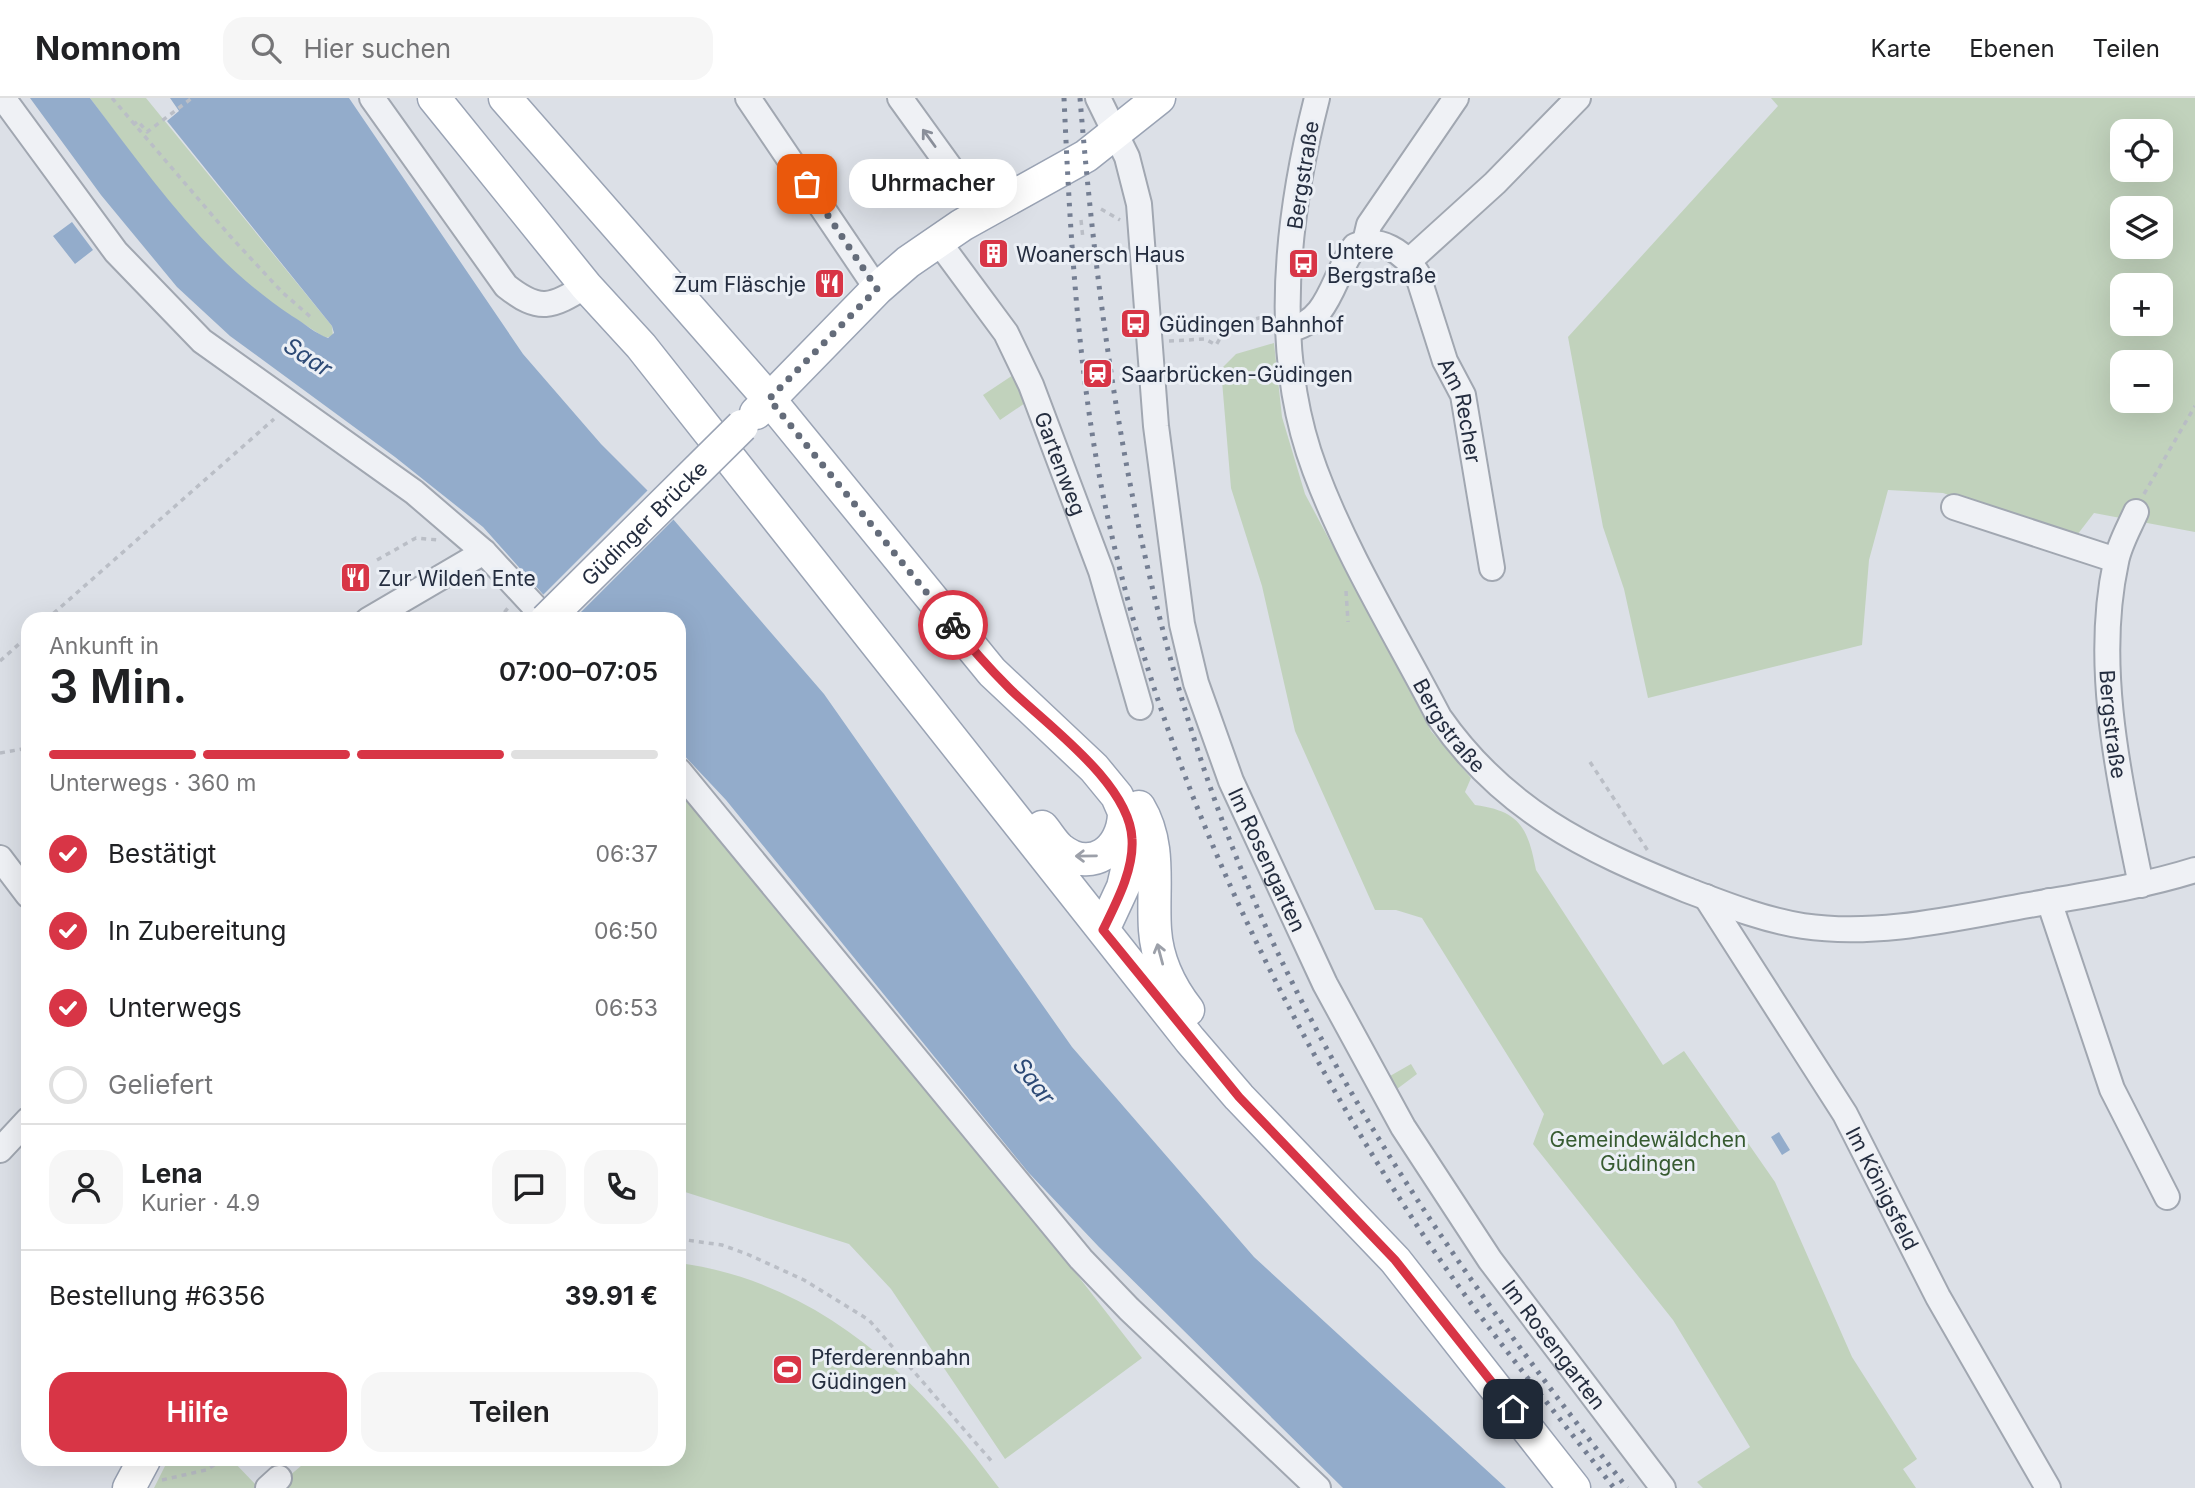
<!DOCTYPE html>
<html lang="de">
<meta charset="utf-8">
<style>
:root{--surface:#fff;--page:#f6f6f6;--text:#202124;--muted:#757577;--line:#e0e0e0;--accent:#d83546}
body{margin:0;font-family:Inter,sans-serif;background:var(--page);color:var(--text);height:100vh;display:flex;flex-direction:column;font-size:26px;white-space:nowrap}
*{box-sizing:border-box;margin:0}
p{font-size:23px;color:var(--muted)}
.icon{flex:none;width:38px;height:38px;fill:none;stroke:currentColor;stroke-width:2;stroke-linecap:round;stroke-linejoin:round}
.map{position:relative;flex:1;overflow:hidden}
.panel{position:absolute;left:21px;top:514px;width:665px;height:854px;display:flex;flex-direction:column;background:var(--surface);border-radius:21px;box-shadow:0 7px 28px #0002}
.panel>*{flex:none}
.buttons{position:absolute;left:2110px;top:21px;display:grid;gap:14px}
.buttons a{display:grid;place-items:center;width:63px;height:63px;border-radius:14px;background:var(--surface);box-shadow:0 7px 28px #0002;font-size:35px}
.pin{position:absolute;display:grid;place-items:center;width:60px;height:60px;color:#fff;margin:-30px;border-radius:14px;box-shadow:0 4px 10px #0006}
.courier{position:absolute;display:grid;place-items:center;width:70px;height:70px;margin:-35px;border:5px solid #d83546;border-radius:50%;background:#fff;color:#222;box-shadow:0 2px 9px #0007}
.bubble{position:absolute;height:49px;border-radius:21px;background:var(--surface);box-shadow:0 7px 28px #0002;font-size:23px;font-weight:600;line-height:49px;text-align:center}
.head em{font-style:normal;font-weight:600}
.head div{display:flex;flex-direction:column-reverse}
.head{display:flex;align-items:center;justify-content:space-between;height:119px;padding:0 28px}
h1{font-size:46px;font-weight:600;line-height:52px}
.bar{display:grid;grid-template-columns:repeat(4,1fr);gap:10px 7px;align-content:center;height:84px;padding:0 28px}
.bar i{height:9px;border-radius:5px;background:var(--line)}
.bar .current{background:var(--accent)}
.bar p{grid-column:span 4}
.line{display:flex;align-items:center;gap:18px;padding:0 28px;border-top:2px solid var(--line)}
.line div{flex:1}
.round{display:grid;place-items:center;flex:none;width:74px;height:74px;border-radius:21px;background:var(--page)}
ol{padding:0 28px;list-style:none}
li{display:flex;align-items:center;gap:21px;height:77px}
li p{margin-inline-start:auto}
li .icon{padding:7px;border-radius:50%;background:var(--accent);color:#fff;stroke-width:4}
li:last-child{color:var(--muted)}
li i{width:38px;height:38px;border:4px solid var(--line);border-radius:50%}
.button{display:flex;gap:14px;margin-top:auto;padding:14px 28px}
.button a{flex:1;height:80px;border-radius:21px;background:var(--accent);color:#fff;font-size:28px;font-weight:600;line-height:80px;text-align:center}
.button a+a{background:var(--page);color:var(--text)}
header{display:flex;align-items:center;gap:42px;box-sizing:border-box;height:98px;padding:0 35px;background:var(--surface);border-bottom:2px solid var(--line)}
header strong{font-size:33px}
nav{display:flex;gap:38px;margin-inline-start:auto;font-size:24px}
.search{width:490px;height:63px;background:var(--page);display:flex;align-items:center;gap:18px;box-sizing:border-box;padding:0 24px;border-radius:21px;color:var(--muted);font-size:26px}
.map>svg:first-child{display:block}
.green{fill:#c1d2bc;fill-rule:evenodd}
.water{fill:#93accb}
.pier{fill:#dce0e7}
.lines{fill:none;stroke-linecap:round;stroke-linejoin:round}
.minor-casing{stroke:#a1a7b1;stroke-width:28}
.major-casing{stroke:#9aa3b4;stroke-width:35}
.path{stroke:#babec6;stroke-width:3.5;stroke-dasharray:5 5;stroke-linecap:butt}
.minor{stroke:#eff1f5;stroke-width:24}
.major{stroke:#fff;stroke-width:32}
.rail{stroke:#747e92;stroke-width:5;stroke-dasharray:3.5 7;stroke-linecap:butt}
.major-bridge-casing{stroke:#9aa3b4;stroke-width:35;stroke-linecap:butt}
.major-bridge{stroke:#fff;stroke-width:32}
.oneway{stroke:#8a8f9a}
.oneway2{stroke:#9ca0a9}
.done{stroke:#646c7a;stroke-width:7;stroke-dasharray:0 12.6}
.route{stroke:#d83546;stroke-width:9}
.labels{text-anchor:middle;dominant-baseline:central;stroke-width:6;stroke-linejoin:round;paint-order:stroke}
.street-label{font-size:21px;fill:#242d3f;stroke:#ebeff5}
.poi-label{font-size:21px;fill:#242d3f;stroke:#ebeff5;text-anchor:start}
.park-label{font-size:21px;fill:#375b31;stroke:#ebeff5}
.water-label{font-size:23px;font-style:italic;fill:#2c4975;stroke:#ebeff5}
</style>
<header>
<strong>Nomnom</strong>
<div class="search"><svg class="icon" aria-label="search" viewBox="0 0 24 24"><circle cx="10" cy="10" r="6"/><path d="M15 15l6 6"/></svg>Hier suchen</div>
<nav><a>Karte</a><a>Ebenen</a><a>Teilen</a></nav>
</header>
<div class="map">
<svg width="2195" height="1390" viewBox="0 0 2195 1390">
<rect width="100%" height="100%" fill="#dce0e7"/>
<!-- green -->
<path class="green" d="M90,0H146L332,228L333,238L325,240C302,224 276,210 254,192C188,141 140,66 90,0Z
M1771,0H2195V434L2094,415L2074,441L1943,395L1888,392L1869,462L1862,547L1648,600L1624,491L1603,429L1568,239L1778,8ZM2123,33H2161V72H2123ZM2123,110H2161V149H2123ZM2123,187H2161V226H2123ZM2123,264H2161V303H2123Z
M1274,245L1282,319L1305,396L1431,633L1471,680L1465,694L1475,707C1520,713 1528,730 1536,772L1663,967L1684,953L1775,1084L1852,1259L1917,1361L1903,1371L1916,1390H1703L1697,1384L1750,1349L1673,1222L1533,1046L1544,1016L1422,820L1396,812H1375L1295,633L1262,488L1231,390L1221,271L1236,256Z
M1019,273L1028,303L1000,322L983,297Z
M679,686L982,1055L1142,1260L1005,1361L891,1191L849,1146L685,1094L679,1096Z
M1411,966L1417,976L1397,991L1390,978Z
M679,1165C820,1184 919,1280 999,1390H275L308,1362H679Z
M168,1362H232L259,1390H154Z"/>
<!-- water -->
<path class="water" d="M30,0H90C152,81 206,161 292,218C304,225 316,236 328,240L334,235L332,228L167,23L179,13L170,0H349L523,256L601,346L654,399L824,596L1072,949L1254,1159L1506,1390H1343L1099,1149L1028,1074L726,702L679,652V522L565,521L483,429L395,359L230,238L177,189L101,97Z
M72,124L93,152L75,166L53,138Z
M1779,1034L1790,1052L1782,1057L1771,1039Z"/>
<!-- pier -->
<path class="pier" d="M650,390L676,419L573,522H561L541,499Z"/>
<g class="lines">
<defs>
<g id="minor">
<path d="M3,0L116,154L202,243L414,394L484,454L547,522"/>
<path d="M372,0L506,188C540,215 551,209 586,188"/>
<path d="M748,0L877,191"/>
<path d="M900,0L983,115"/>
<path id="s1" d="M1098,0L1127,59L1139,106L1156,328L1182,526L1196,585L1231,683L1325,886L1403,1029L1490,1162L1663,1390"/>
<path id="s2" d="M1317,0C1287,117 1271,256 1315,372C1347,458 1397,538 1439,619C1504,712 1585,751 1687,792C1724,806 1764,822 1803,828C1878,839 1956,820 2029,807C2085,797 2141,789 2195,772"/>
<path id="s3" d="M938,143L1006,235L1031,287L1101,473L1140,609"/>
<path d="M1365,144L1369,127L1456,0"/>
<path d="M1409,163L1495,85L1578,0"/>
<path id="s4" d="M1289,231C1330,225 1333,176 1355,148C1380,138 1404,154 1417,175L1445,263L1463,297L1492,470"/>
<path d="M1954,409L2116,462"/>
<path id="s5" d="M2136,414C2129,430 2119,447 2116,464C2093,570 2120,683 2141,787"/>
<path d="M368,522L484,454"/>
<path d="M679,673L1081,1161L1129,1211L1318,1390"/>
<path d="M0,760L28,797"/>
<path id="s6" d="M1706,799L1845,1016L1938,1199L2048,1390"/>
<path d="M2049,803L2112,991L2167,1099"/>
<path d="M0,1052L28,1022"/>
<path d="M268,1390L279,1380"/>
</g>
<path id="major" d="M434,0L586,188L641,248L1190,942L1239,999L1395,1162L1574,1390
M505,0L769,301L992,574L1094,670L1117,698L1131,730V755L1123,789L1103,832
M756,315L877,191L908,164L962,127L1086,58L1159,0
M1139,709C1162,747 1152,789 1155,832C1157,861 1170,889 1188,912
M1042,729C1048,736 1053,745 1060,751C1091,776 1123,752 1124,716
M129,1390L144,1362"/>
</defs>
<!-- minor casing -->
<use href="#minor" class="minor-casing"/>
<!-- major casing -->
<use href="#major" class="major-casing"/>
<!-- path -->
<path class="path" d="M112,0L230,138L282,194L313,221
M133,27L138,23L147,34L192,0
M1101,111L1120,122
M1081,122L1083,141
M1169,243L1205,241L1216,247L1227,229L1266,218
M2144,396L2195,308
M377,462L416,440L438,442
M1346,493L1348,524
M46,522L274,321
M498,522L508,510
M0,563L28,538
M0,655L28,650
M1590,664L1648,753
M679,1141L722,1147L747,1156L804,1182L869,1222L994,1366
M162,1382L206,1372L222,1362"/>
<!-- minor -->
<use href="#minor" class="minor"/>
<!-- major -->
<use href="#major" class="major"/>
<!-- rail -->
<path class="rail" d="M1064,0C1070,132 1077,266 1103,397C1157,661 1273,908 1420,1132C1479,1222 1548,1305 1614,1390
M1080,0C1105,307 1156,616 1297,894C1387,1073 1504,1233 1627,1390"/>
<defs>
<g id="major-bridge">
<path id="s7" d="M546,522L742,328"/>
</g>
</defs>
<!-- major-bridge casing -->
<use href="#major-bridge" class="major-bridge-casing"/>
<!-- major-bridge -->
<use href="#major-bridge" class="major-bridge"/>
</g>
<!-- one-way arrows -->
<defs><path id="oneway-shaft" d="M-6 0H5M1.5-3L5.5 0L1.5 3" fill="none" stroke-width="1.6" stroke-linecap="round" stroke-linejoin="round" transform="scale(1.75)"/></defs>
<use class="oneway" href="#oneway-shaft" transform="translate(929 40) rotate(-126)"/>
<g class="oneway2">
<use href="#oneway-shaft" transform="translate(1086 758) rotate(179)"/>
<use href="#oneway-shaft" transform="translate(1160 856) rotate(-105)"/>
</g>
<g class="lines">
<!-- done -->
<path class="done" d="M807,86L877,191L769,301L953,527"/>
<!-- route -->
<path class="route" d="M953,527C971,550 990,571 1010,591C1047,627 1130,686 1132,741C1134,772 1116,805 1103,832L1239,999L1395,1162L1513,1311"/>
</g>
<!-- icons -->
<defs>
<symbol id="building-square" viewBox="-11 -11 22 22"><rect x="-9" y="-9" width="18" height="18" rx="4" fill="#d83546" stroke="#ebeff5"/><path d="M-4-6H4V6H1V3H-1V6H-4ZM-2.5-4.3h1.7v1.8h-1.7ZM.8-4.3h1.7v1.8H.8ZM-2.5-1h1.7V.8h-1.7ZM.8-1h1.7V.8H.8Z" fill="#fff"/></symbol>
<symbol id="bus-square" viewBox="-11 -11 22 22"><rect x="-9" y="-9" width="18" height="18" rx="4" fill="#d83546" stroke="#ebeff5"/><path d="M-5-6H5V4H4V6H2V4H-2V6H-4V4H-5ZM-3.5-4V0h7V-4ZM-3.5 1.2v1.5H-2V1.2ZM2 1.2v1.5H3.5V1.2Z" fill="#fff"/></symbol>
<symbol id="restaurant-square" viewBox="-11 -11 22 22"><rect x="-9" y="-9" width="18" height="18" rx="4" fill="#d83546" stroke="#ebeff5"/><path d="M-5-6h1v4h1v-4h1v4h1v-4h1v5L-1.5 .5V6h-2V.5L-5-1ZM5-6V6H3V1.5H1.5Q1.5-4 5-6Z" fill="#fff"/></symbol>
<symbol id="station-square" viewBox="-11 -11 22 22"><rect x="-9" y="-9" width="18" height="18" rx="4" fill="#d83546" stroke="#ebeff5"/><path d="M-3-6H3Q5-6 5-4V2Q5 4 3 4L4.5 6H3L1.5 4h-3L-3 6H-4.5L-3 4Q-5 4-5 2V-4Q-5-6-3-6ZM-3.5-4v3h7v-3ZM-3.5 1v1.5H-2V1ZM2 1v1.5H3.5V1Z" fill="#fff"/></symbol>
<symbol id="stadium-square" viewBox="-11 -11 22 22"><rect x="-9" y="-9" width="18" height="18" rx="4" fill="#d83546" stroke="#ebeff5"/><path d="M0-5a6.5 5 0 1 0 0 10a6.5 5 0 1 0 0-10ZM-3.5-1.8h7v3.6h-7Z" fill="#fff"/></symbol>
</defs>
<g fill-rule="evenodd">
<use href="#building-square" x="976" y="138" width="35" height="35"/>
<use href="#bus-square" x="1286" y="148" width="35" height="35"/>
<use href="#restaurant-square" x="812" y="168" width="35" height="35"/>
<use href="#bus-square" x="1118" y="208" width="35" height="35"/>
<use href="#station-square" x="1080" y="258" width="35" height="35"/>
<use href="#restaurant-square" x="338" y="462" width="35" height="35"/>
<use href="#stadium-square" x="770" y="1254" width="35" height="35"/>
</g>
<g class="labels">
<!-- street labels -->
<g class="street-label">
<text transform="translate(1303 77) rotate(-81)">Bergstraße</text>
<text stroke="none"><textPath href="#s4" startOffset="329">Am Recher</textPath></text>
<text stroke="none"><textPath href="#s3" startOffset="256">Gartenweg</textPath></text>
<text stroke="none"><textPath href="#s7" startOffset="138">Güdinger Brücke</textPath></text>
<text stroke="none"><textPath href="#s2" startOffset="667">Bergstraße</textPath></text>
<text stroke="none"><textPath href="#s5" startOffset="217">Bergstraße</textPath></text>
<text stroke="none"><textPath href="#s1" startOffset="788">Im Rosengarten</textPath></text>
<text stroke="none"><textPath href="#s6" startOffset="341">Im Königsfeld</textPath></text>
<text stroke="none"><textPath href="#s1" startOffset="1353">Im Rosengarten</textPath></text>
</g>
<!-- poi labels -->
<g class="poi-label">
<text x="1327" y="153">Untere<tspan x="1327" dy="24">Bergstraße</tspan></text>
<text x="1016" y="156">Woanersch Haus</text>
<text x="806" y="186" text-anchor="end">Zum Fläschje</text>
<text x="1159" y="226">Güdingen Bahnhof</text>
<text x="1121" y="276">Saarbrücken-Güdingen</text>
<text x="378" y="480">Zur Wilden Ente</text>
<text x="811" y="1259">Pferderennbahn<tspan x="811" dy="24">Güdingen</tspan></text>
</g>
<!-- park labels -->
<g class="park-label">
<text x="1648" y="1041">Gemeindewäldchen<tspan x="1648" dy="24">Güdingen</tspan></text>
</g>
<!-- water labels -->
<g class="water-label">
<text transform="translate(308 259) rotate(33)">Saar</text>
<text transform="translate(1034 983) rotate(52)">Saar</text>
</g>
</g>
</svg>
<div class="buttons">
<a><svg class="icon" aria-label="locate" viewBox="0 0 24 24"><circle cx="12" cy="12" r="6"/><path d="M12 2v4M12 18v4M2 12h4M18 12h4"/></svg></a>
<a><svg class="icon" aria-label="layers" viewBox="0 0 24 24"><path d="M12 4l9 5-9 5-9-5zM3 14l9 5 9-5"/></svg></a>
<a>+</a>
<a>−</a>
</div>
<div class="pin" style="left:807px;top:86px;background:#ea580c"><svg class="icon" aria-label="bag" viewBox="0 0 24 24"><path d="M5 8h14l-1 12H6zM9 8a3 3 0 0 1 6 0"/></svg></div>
<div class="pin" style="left:1513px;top:1311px;background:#1f2937"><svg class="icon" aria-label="home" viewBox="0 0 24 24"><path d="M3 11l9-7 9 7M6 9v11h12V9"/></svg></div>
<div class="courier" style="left:953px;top:527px"><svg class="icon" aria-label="bike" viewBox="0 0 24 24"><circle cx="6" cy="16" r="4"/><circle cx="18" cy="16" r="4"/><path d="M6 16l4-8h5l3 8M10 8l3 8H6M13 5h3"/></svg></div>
<div class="bubble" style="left:849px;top:61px;width:168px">Uhrmacher</div>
<section class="panel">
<div class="head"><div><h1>3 Min.</h1><p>Ankunft in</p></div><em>07:00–07:05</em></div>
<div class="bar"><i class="current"></i><i class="current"></i><i class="current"></i><i></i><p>Unterwegs · 360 m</p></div>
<ol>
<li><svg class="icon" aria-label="check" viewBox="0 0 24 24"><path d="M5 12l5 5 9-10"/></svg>Bestätigt<p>06:37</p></li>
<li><svg class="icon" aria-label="check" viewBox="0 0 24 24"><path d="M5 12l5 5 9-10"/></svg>In Zubereitung<p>06:50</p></li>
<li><svg class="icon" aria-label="check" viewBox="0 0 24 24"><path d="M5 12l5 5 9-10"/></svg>Unterwegs<p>06:53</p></li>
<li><i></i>Geliefert</li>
</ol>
<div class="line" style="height:126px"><a class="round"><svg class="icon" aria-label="person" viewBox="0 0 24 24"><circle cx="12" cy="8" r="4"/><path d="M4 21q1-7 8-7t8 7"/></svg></a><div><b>Lena</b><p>Kurier · 4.9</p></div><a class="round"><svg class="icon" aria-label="chat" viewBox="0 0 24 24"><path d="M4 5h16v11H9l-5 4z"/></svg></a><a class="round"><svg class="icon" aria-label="phone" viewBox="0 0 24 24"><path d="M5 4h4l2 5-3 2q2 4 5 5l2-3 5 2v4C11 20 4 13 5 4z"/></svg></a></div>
<div class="line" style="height:91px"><div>Bestellung #6356</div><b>39.91 €</b></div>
<div class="button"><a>Hilfe</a><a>Teilen</a></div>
</section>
</div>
